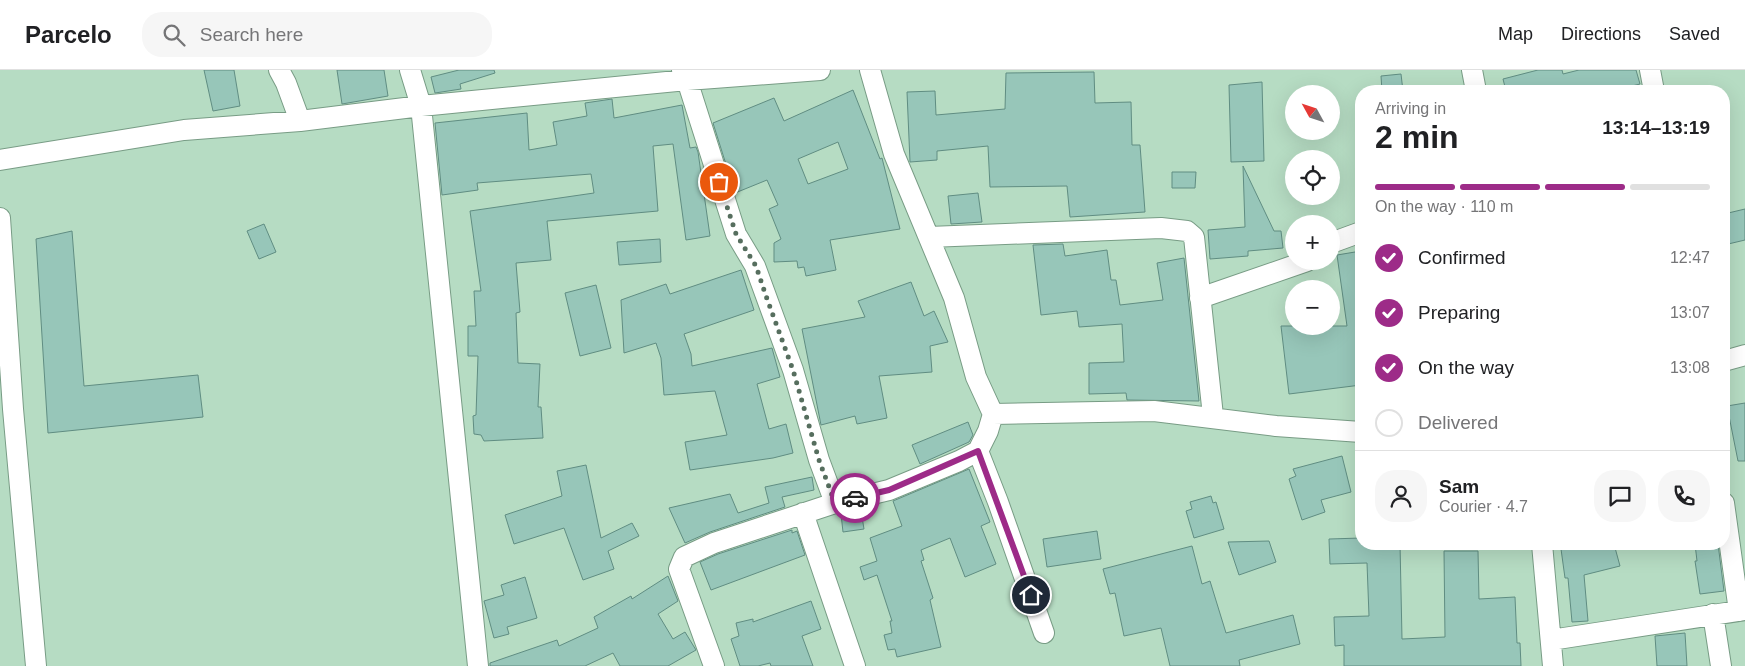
<!DOCTYPE html>
<meta charset="utf-8">
<style>
:root{--surface:#fff;--page:#f6f6f6;--text:#202124;--muted:#757577;--line:#e0e0e0;--accent:#9d2b88}
body{margin:0;font-family:Arial,sans-serif;background:var(--page);color:var(--text);height:100vh;display:flex;flex-direction:column;font-size:19px;white-space:nowrap}
*{box-sizing:border-box;margin:0}
p{font-size:16px;color:var(--muted)}
.icon{flex:none;width:28px;height:28px;fill:none;stroke:currentColor;stroke-width:2;stroke-linecap:round;stroke-linejoin:round}
.map{position:relative;flex:1;overflow:hidden}
.panel{position:absolute;left:1355px;top:15px;width:375px;height:465px;display:flex;flex-direction:column;background:var(--surface);border-radius:20px;box-shadow:0 5px 20px #0002}
.panel>*{flex:none}
.needle{width:32px;rotate:310deg}
.fabs{position:absolute;left:1285px;top:15px;display:grid;gap:10px}
.fabs a{display:grid;place-items:center;width:55px;height:55px;border-radius:50%;background:var(--surface);box-shadow:0 5px 20px #0002;font-size:25px}
.pin{position:absolute;display:grid;place-items:center;width:42px;height:42px;color:#fff;margin:-21px;border:2px solid #fff;border-radius:50%;box-shadow:0 1px 5px #0007}
.courier{position:absolute;display:grid;place-items:center;width:50px;height:50px;margin:-25px;border:4px solid #9d2b88;border-radius:50%;background:#fff;color:#222;box-shadow:0 1px 6px #0007}
.summary em{font-style:normal;font-weight:700}
.summary div{display:flex;flex-direction:column-reverse}
.summary{display:flex;align-items:center;justify-content:space-between;height:85px;padding:0 20px}
h1{font-size:32px;font-weight:700;line-height:38px}
.bar{display:grid;grid-template-columns:repeat(4,1fr);gap:8px 5px;align-content:center;height:60px;padding:0 20px}
.bar i{height:6px;border-radius:4px;background:var(--line)}
.bar .current{background:var(--accent)}
.bar p{grid-column:span 4}
.line{display:flex;align-items:center;gap:12px;padding:0 20px;border-top:1px solid var(--line)}
.line div{flex:1}
.round{display:grid;place-items:center;flex:none;width:52px;height:52px;border-radius:20px;background:var(--page)}
ol{padding:0 20px;list-style:none}
li{display:flex;align-items:center;gap:15px;height:55px}
li p{margin-inline-start:auto}
li .icon{padding:5px;border-radius:50%;background:var(--accent);color:#fff;stroke-width:4}
li:last-child{color:var(--muted)}
li i{width:28px;height:28px;border:2px solid var(--line);border-radius:50%}
header{display:flex;align-items:center;gap:30px;box-sizing:border-box;height:70px;padding:0 25px;background:var(--surface);border-bottom:1px solid var(--line)}
header strong{font-size:24px}
nav{display:flex;gap:28px;margin-inline-start:auto;font-size:18px}
.search{width:350px;height:45px;background:var(--page);display:flex;align-items:center;gap:12px;box-sizing:border-box;padding:0 18px;border-radius:20px;color:var(--muted);font-size:19px}
.map>svg:first-child{display:block}
.building{fill:#97c6b9;stroke:#608d82;fill-rule:evenodd}
.lines{fill:none;stroke-linecap:round;stroke-linejoin:round}
.minor-casing{stroke:#789c85;stroke-width:22}
.minor{stroke:#fff;stroke-width:20}
.done{stroke:#566e5e;stroke-width:5;stroke-dasharray:0 9}
.route{stroke:#9d2b88;stroke-width:6}
</style>
<header>
<strong>Parcelo</strong>
<div class="search"><svg class="icon" aria-label="search" viewBox="0 0 24 24"><circle cx="10" cy="10" r="6"/><path d="M15 15l6 6"/></svg>Search here</div>
<nav><a>Map</a><a>Directions</a><a>Saved</a></nav>
</header>
<div class="map">
<svg width="1745" height="596" viewBox="0 0 1745 596">
<rect width="100%" height="100%" fill="#b6dcc3"/>
<!-- building -->
<path class="building" d="M204,0H234L240,36L213,41Z
M337,0H384L388,26L342,34Z
M459,0H494L495,3L460,14L461,19L435,23L431,7Z
M1538,0H1562L1563,4L1579,0H1636L1640,14L1612,21H1506L1503,9Z
M1094,2L1095,33L1131,32L1132,75H1140L1145,142L1070,147L1067,116L990,117L988,76L937,81V90L910,92L907,22L935,21L936,45L1005,39L1006,3Z
M1401,4L1403,21H1382L1381,6Z
M1262,12L1264,91L1231,92L1229,15Z
M853,20L880,89L882,88L900,159L830,170L836,200L806,206L804,197L798,198L797,191L774,192V173L781,169L769,139L778,135L767,110L735,123L713,53L774,28L784,51ZM838,72L848,99L808,114L798,89Z
M612,29L614,48L682,35L690,78L696,77L698,82L710,166L686,170L673,74L653,76L658,141L547,151L551,190L516,193L520,242L516,243L518,293L540,294L538,337H541L543,368L484,371L481,365L474,364L473,346L476,345L478,286H468V256H476L474,221H481L470,141L594,123L591,104L477,113L478,120L442,125L435,53L527,43L529,80L557,75L553,52L587,46L585,33Z
M1243,96L1274,161H1281L1283,178L1248,181V186L1210,189L1208,160L1245,157Z
M1172,102H1196L1195,118H1172Z
M978,123L982,152L951,154L948,126Z
M1745,139V170L1724,175V144Z
M264,154L276,182L259,189L247,161Z
M72,161L84,316L198,305L203,347L48,363L36,169Z
M660,169L661,192L619,195L617,172Z
M1063,174L1065,186L1107,180L1111,210H1116L1120,235L1163,230L1157,193L1184,188L1199,331L1127,330L1126,323L1089,324V293L1124,292L1122,254L1079,257L1077,241L1041,245L1033,175Z
M1361,181V315L1289,324L1281,256H1347L1337,185Z
M741,200L754,240L684,264L691,284L692,296L772,278L780,307L757,314L769,359L786,354L793,383L773,388L690,400L685,372L727,365L715,321L664,325L661,288L656,273L624,283L621,230L666,214L670,224Z
M911,212L924,246L934,241L948,272L930,276L932,302L879,306L887,348L857,354L855,346L821,355L802,259L865,247L858,231Z
M596,215L611,278L580,286L565,223Z
M1745,333V391H1738L1727,336Z
M968,352L973,365L969,372L920,394L912,375Z
M1342,386L1351,422L1321,430L1325,442L1302,450L1289,409L1296,406L1293,399Z
M586,395L601,468L632,453L639,466L608,481L614,499L583,510L564,458L514,474L505,445L562,426L557,401Z
M969,399L990,452L981,456L996,494L965,507L950,468L921,480L924,490L921,491L933,528L930,530L941,577L897,587L895,579L888,580L884,565L892,563L890,551H892L877,505L864,510L860,497L877,491L870,468L902,456L893,431Z
M812,407L814,420L782,427L785,437L710,462L685,473L669,438L730,424L738,443L769,433L765,417Z
M1211,426L1213,433L1216,432L1224,459L1194,468L1186,441L1192,439L1190,432Z
M861,441L864,459L843,462L841,444Z
M792,460V463L797,461L805,485L711,520L700,492L718,484Z
M1097,461L1101,489L1047,497L1043,469Z
M1361,468V474H1400L1402,569L1445,567L1444,481H1478L1479,529L1515,527L1517,573H1520L1521,596H1344V575L1335,576L1334,547L1369,546L1367,493L1330,494L1329,469Z
M1269,471L1276,492L1239,505L1228,472Z
M1597,474H1614L1620,496L1584,505L1588,551L1572,552L1568,508H1565L1561,479L1577,476L1578,478Z
M1695,474H1718L1724,521L1700,524L1695,491H1697Z
M1192,476L1202,514L1210,511L1226,563L1293,545L1300,574L1239,590L1240,596H1170L1161,558L1124,566L1115,523L1110,524L1103,499Z
M668,506L678,531L658,544L673,569L685,562L696,580L668,596H620L613,583L585,596H490V593L557,570L559,576L598,558L594,547L631,526L632,529Z
M525,507L537,548L507,557L509,564L494,568L484,531L504,525L501,515Z
M811,531L821,559L802,566L813,596H771L770,593L758,596H740L731,569L739,566L736,553L753,549V552Z
M1685,563L1687,596H1657L1655,566Z"/>
<g class="lines">
<defs>
<path id="minor" d="M279,0L286,13L300,51
M410,0L421,36L478,596
M682,0L687,10L736,164L755,196L793,300L819,390L835,433
M1472,0L1476,21
M1650,0L1654,21
M0,90L184,60L300,51L421,36L687,10L820,0
M0,148L13,339L36,596
M929,167L1161,158L1187,161L1194,167L1213,346
M1331,173L1361,162
M1200,228L1307,191
M1724,291L1745,285
M993,344L1154,341L1276,356L1361,362
M978,381L998,432L1044,563
M1724,433L1739,541
M803,443L855,596
M1542,474L1553,596
M1713,544L1721,596
M1551,570L1745,540
M714,596L679,499L684,487L714,473L835,433L889,420L959,391L978,381L988,361L993,344L976,307L954,228L894,84L870,0"/>
</defs>
<!-- minor casing -->
<use href="#minor" class="minor-casing"/>
<!-- minor -->
<use href="#minor" class="minor"/>
</g>
<g class="lines">
<!-- done -->
<path class="done" d="M719,112L736,164L756,196L766,226L793,300L819,390L835,433L855,428"/>
<!-- route -->
<path class="route" d="M855,428L889,420L978,381L1031,525"/>
</g>
</svg>
<div class="fabs">
<a><svg class="needle" viewBox="-14 -14 28 28"><path d="M0-13l5 13h-10z" fill="#e53935"/><path d="M0 13l5-13h-10z" fill="#757577"/></svg></a>
<a><svg class="icon" aria-label="locate" viewBox="0 0 24 24"><circle cx="12" cy="12" r="6"/><path d="M12 2v4M12 18v4M2 12h4M18 12h4"/></svg></a>
<a>+</a>
<a>−</a>
</div>
<div class="pin" style="left:719px;top:112px;background:#ea580c"><svg class="icon" aria-label="bag" viewBox="0 0 24 24"><path d="M5 8h14l-1 12H6zM9 8a3 3 0 0 1 6 0"/></svg></div>
<div class="pin" style="left:1031px;top:525px;background:#1f2937"><svg class="icon" aria-label="home" viewBox="0 0 24 24"><path d="M3 11l9-7 9 7M6 9v11h12V9"/></svg></div>
<div class="courier" style="left:855px;top:428px"><svg class="icon" aria-label="car" viewBox="0 0 24 24"><path d="M5 17H2v-5l4-1 3-4h7l3 4 3 1v5h-3M9 17h6M6 11h13"/><circle cx="7" cy="17" r="2"/><circle cx="17" cy="17" r="2"/></svg></div>
<section class="panel">
<div class="summary"><div><h1>2 min</h1><p>Arriving in</p></div><em>13:14–13:19</em></div>
<div class="bar"><i class="current"></i><i class="current"></i><i class="current"></i><i></i><p>On the way · 110 m</p></div>
<ol>
<li><svg class="icon" aria-label="check" viewBox="0 0 24 24"><path d="M5 12l5 5 9-10"/></svg>Confirmed<p>12:47</p></li>
<li><svg class="icon" aria-label="check" viewBox="0 0 24 24"><path d="M5 12l5 5 9-10"/></svg>Preparing<p>13:07</p></li>
<li><svg class="icon" aria-label="check" viewBox="0 0 24 24"><path d="M5 12l5 5 9-10"/></svg>On the way<p>13:08</p></li>
<li><i></i>Delivered</li>
</ol>
<div class="line" style="height:90px"><a class="round"><svg class="icon" aria-label="person" viewBox="0 0 24 24"><circle cx="12" cy="8" r="4"/><path d="M4 21q1-7 8-7t8 7"/></svg></a><div><b>Sam</b><p>Courier · 4.7</p></div><a class="round"><svg class="icon" aria-label="chat" viewBox="0 0 24 24"><path d="M4 5h16v11H9l-5 4z"/></svg></a><a class="round"><svg class="icon" aria-label="phone" viewBox="0 0 24 24"><path d="M5 4h4l2 5-3 2q2 4 5 5l2-3 5 2v4C11 20 4 13 5 4z"/></svg></a></div>
</section>
</div>
